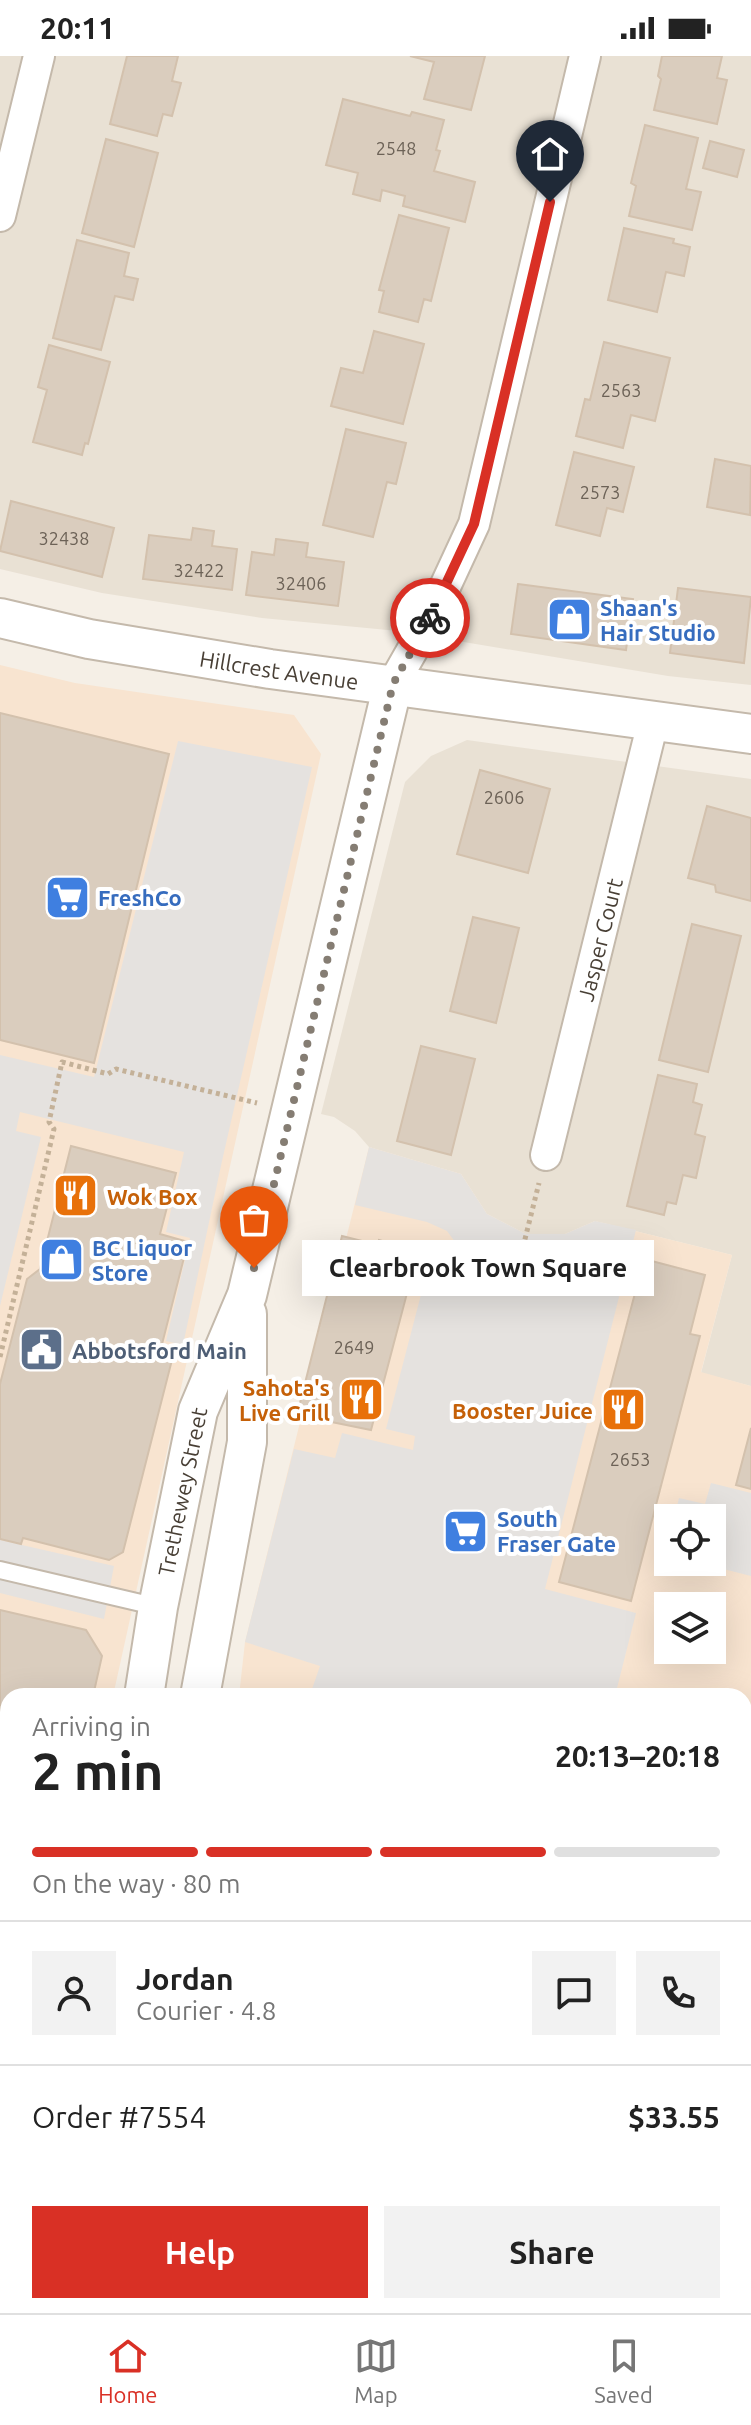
<!DOCTYPE html>
<meta charset="utf-8">
<style>
:root{--surface:#fff;--page:#f2f2f2;--text:#222;--muted:#767676;--line:#e0e0e0;--accent:#d93025}
body{margin:0;font-family:Ubuntu,sans-serif;background:var(--page);color:var(--text);height:100vh;display:flex;flex-direction:column;font-size:30px;white-space:nowrap}
*{box-sizing:border-box;margin:0}
p{font-size:26px;color:var(--muted)}
.icon{flex:none;width:44px;height:44px;fill:none;stroke:currentColor;stroke-width:2;stroke-linecap:round;stroke-linejoin:round}
.map{position:relative;flex:1;overflow:hidden}
.side{position:absolute;left:0px;top:1632px;width:752px;height:626px;display:flex;flex-direction:column;background:var(--surface);border-radius:24px 24px 0 0;box-shadow:0 8px 32px #0002}
.side>*{flex:none}
.fabs{position:absolute;left:654px;top:1448px;display:grid;gap:16px}
.fabs a{display:grid;place-items:center;width:72px;height:72px;border-radius:0px;background:var(--surface);box-shadow:0 8px 32px #0002;font-size:40px}
.pin{position:absolute;display:grid;place-items:center;width:68px;height:68px;color:#fff;margin:-82px -34px;border-radius:50% 50% 50% 0;rotate:-45deg;box-shadow:0 0 8px #0007}
.pin .icon{rotate:45deg}
.courier{position:absolute;display:grid;place-items:center;width:80px;height:80px;margin:-40px;border:6px solid #d93025;border-radius:50%;background:#fff;color:#222;box-shadow:0 2px 10px #0007}
.bubble{position:absolute;height:56px;border-radius:0px;background:var(--surface);box-shadow:0 8px 32px #0002;font-size:26px;font-weight:700;line-height:56px;text-align:center}
.head em{font-style:normal;font-weight:700}
.head div{display:flex;flex-direction:column-reverse}
.head{display:flex;align-items:center;justify-content:space-between;height:136px;padding:0 32px}
h1{font-size:52px;font-weight:700;line-height:60px}
.bar{display:grid;grid-template-columns:repeat(4,1fr);gap:12px 8px;align-content:center;height:96px;padding:0 32px}
.bar i{height:10px;border-radius:6px;background:var(--line)}
.bar .active{background:var(--accent)}
.bar p{grid-column:span 4}
.line{display:flex;align-items:center;gap:20px;padding:0 32px;border-top:2px solid var(--line)}
.line div{flex:1}
.round{display:grid;place-items:center;flex:none;width:84px;height:84px;border-radius:0px;background:var(--page)}
.button{display:flex;gap:16px;margin-top:auto;padding:16px 32px}
.button a{flex:1;height:92px;border-radius:0px;background:var(--accent);color:#fff;font-size:32px;font-weight:700;line-height:92px;text-align:center}
.button a+a{background:var(--page);color:var(--text)}
.status{display:flex;justify-content:space-between;align-items:center;height:56px;padding:0 40px;background:var(--surface);direction:ltr}
.status svg{height:22px;fill:currentColor}
.dock{display:flex;justify-content:space-around;align-items:center;height:112px;border-top:2px solid var(--line);background:var(--surface);font-size:22px;color:var(--muted)}
.dock a{display:grid;justify-items:center;gap:4px}
.dock .active{color:var(--accent)}
.map>svg:first-child{display:block}
.residential{fill:#e9e1d4}
.commercial{fill:#f8e4d0;fill-rule:evenodd}
.green{fill:#d4edac}
.parking{fill:#e5e2df}
.building{fill:#dacdbe;stroke:#d3c1ad;stroke-width:2}
.lines{fill:none;stroke-linecap:round;stroke-linejoin:round}
.service-casing{stroke:#c4b9ab;stroke-width:20}
.minor-casing{stroke:#c4b9ab;stroke-width:34}
.tertiary-casing{stroke:#c4b9ab;stroke-width:42}
.secondary-casing{stroke:#d8c192;stroke-width:48}
.path{stroke:#c4b198;stroke-width:5;stroke-dasharray:4 4;stroke-linecap:butt}
.service{stroke:#fff;stroke-width:16}
.minor{stroke:#fff;stroke-width:30}
.tertiary{stroke:#fff;stroke-width:38}
.secondary{stroke:#ffedc6;stroke-width:44}
.done{stroke:#857d73;stroke-width:8;stroke-dasharray:0 14.4}
.route{stroke:#d93025;stroke-width:10}
.labels{text-anchor:middle;dominant-baseline:central;stroke-width:8;stroke-linejoin:round;paint-order:stroke}
.number-label{font-size:18px;fill:#6c6257}
.shop-label{font-size:22px;font-weight:bold;fill:#366cbe;stroke:#fff;text-anchor:start}
.street-label{font-size:22px;fill:#483f35;stroke:#fff}
.food-label{font-size:22px;font-weight:bold;fill:#c56008;stroke:#fff;text-anchor:end}
.service-label{font-size:22px;font-weight:bold;fill:#4e5e75;stroke:#fff;text-anchor:start}
</style>
<div class="status"><b>20:11</b><svg viewBox="0 0 49 12"><path d="M0 12V9h3v3zM5 12V6h3v6zM10 12V3h3v9zM15 12V0h3v12zM26 1h20v11H26zM47 4h2v5h-2z"/></svg></div>
<div class="map">
<svg width="751" height="2257" viewBox="0 0 751 2257">
<rect width="100%" height="100%" fill="#f5efe6"/>
<!-- residential -->
<path class="residential" d="M0,0H751V629L668,620L398,575L262,562L102,537L0,513Z
M467,684L751,723V1330L701,1317L732,1199L595,1165L565,1178H526L487,1158L461,1118L369,1091L355,1075L334,1061L321,1058L405,726L431,700Z"/>
<!-- commercial -->
<path class="commercial" d="M0,609L75,627L294,659L321,698L113,1640H8V1762L0,1759Z
M369,1091L461,1118L487,1158L526,1178H565L595,1165L732,1199L701,1316L751,1330V1827L744,1855V1640H239L245,1586ZM668,1462H712V1506H668ZM668,1550H712V1594H668Z
M0,1888L8,1895V2209L0,2241Z"/>
<!-- green -->
<path class="green" d="M744,2130L751,2133V2257H666L668,2250H744Z"/>
<!-- parking -->
<path class="parking" d="M178,685L312,711L222,1105L183,1289L166,1285L190,1182L166,1176L184,1096L20,1056L16,1075L41,1081L0,1250V999L94,1021Z
M369,1091L461,1118L487,1158L526,1178H565L595,1165L636,1174L545,1533L636,1557L615,1640H323L311,1636L320,1610L245,1586L294,1393L335,1402L342,1377L413,1394L415,1380L386,1373L430,1204L458,1212V1190L447,1175L427,1166L355,1149Z
M711,1427L751,1437V1520L696,1506H712V1462H674L679,1442L705,1448Z
M0,1484L114,1510L104,1563L0,1537Z
M744,1744L751,1746V1827L744,1855Z
M274,2250H572L571,2257H272Z"/>
<!-- building -->
<path class="building" d="M127,0H178L172,25L181,27L172,60L163,58L157,80L110,68Z
M410,0H485L471,54L424,43L434,6Z
M662,0H722L717,22L727,24L717,68L654,54L661,23L658,20Z
M343,43L410,60L412,56L444,64L436,94L440,95L434,115L475,126L465,166L403,150L405,140L382,134L380,145L353,138L358,117L326,109Z
M645,69L698,82L686,133L701,136L692,174L629,160L636,130L631,127Z
M106,83L158,97L134,191L82,177Z
M710,85L744,94L737,121L703,112Z
M399,159L449,172L431,245L424,243L418,266L379,256L384,235L379,234Z
M624,172L674,183L673,187L690,191L684,220L666,216L657,256L608,244Z
M77,184L129,197L124,220L138,223L133,244L115,240L101,294L53,282Z
M374,275L424,288L403,368L331,350L341,312L363,317Z
M604,286L670,302L655,365L631,359L623,392L576,380L585,343L590,344Z
M49,289L110,306L88,388L85,387L82,399L33,386L47,334L38,331Z
M346,373L406,387L396,428L387,426L373,481L323,469Z
M574,396L634,411L623,456L607,452L600,480L556,469Z
M715,403L751,410L750,459L707,451Z
M11,445L114,472L102,521L0,495Z
M193,472L214,475L212,490L237,493L232,534L143,523L149,479L191,484Z
M276,483L308,487L306,501L344,506L338,550L246,539L252,496L274,499Z
M518,528L633,543L626,594L511,578Z
M678,532L751,541L744,607L670,597Z
M0,657L169,698L94,1007L0,984Z
M480,714L550,733L528,817L457,798Z
M707,750L751,762V845L716,836L715,829L688,822Z
M473,861L519,872L496,967L450,955Z
M692,868L741,880L708,1016L659,1004Z
M421,990L475,1003L451,1099L397,1085Z
M658,1019L697,1028L693,1046L702,1049L695,1078L705,1081L696,1122L683,1119L676,1148L667,1146L664,1159L627,1150Z
M71,1090L176,1117L160,1178L188,1186L161,1292L174,1296L123,1496L109,1504L23,1482L21,1488L0,1483V1328L27,1223L40,1213Z
M342,1180L378,1189L379,1184L399,1190L398,1198L404,1200L403,1208L411,1222L371,1374L297,1359Z
M644,1203L705,1219L690,1278L700,1280L631,1545L559,1526Z
M751,1372V1433L736,1429Z
M0,1554L86,1574L102,1600L93,1640H8V1737L0,1735Z
M0,1996L8,1999V2009L0,2038Z
M183,2250H272L270,2257H181Z"/>
<g class="lines">
<defs>
<path id="service" d="M0,1514L158,1551
M0,1959L8,1961
M0,2098L8,2100
M0,2181L8,2182"/>
<g id="minor">
<path d="M0,160L39,0"/>
<path d="M393,628L430,563L474,468L585,0"/>
<path id="s1" d="M546,1099L653,666"/>
<path d="M744,2040L751,2023"/>
</g>
<g id="tertiary">
<path id="s2" d="M0,562L89,583L270,613L751,678"/>
<path id="s3" d="M144,1640L158,1551L198,1355L247,1239L393,628"/>
<path d="M200,1640L247,1386V1258"/>
</g>
<path id="secondary" d="M0,1795L8,1798
M0,1878L8,1884
M744,2080L751,2082
M44,2257L46,2250"/>
</defs>
<!-- service casing -->
<use href="#service" class="service-casing"/>
<!-- minor casing -->
<use href="#minor" class="minor-casing"/>
<!-- tertiary casing -->
<use href="#tertiary" class="tertiary-casing"/>
<!-- secondary casing -->
<use href="#secondary" class="secondary-casing"/>
<!-- path -->
<path class="path" d="M521,1199L539,1127
M0,1301L54,1073L49,1066L62,1006L108,1018L116,1013L257,1047
M161,2257L163,2250"/>
<!-- service -->
<use href="#service" class="service"/>
<!-- minor -->
<use href="#minor" class="minor"/>
<!-- tertiary -->
<use href="#tertiary" class="tertiary"/>
<!-- secondary -->
<use href="#secondary" class="secondary"/>
</g>
<g class="lines">
<!-- done -->
<path class="done" d="M254,1212L393,628L430,562"/>
<!-- route -->
<path class="route" d="M430,562L474,468L550,146"/>
</g>
<!-- icons -->
<defs>
<symbol id="shop-square" viewBox="-11 -11 22 22"><rect x="-9" y="-9" width="18" height="18" rx="4" fill="#3f7fe0" stroke="#fff"/><path d="M-5-2.5h2.3a2.7 3.5 0 0 1 5.4 0H5L5.5 6h-11ZM-1.5-2.5h3a1.5 2.3 0 0 0-3 0Z" fill="#fff"/></symbol>
<symbol id="supermarket-square" viewBox="-11 -11 22 22"><rect x="-9" y="-9" width="18" height="18" rx="4" fill="#3f7fe0" stroke="#fff"/><path d="M-6-5.5h2.5l.6 2H6L4.5 2H-2.5L-4.4-4H-6ZM-1.5 3.2a1.3 1.3 0 1 0 .1 0ZM3 3.2a1.3 1.3 0 1 0 .1 0Z" fill="#fff"/></symbol>
<symbol id="restaurant-square" viewBox="-11 -11 22 22"><rect x="-9" y="-9" width="18" height="18" rx="4" fill="#e8710a" stroke="#fff"/><path d="M-5-6h1v4h1v-4h1v4h1v-4h1v5L-1.5 .5V6h-2V.5L-5-1ZM5-6V6H3V1.5H1.5Q1.5-4 5-6Z" fill="#fff"/></symbol>
<symbol id="civic-square" viewBox="-11 -11 22 22"><rect x="-9" y="-9" width="18" height="18" rx="4" fill="#5c6f8a" stroke="#fff"/><path d="M-.6-6.5H3V-4.5H.6V-3L4-1V1h2V6H-6V1h2V-1L-.6-3ZM-1.2 2.5V6h2.4V2.5Z" fill="#fff"/></symbol>
</defs>
<g fill-rule="evenodd">
<use href="#shop-square" x="544" y="538" width="51" height="51"/>
<use href="#supermarket-square" x="42" y="816" width="51" height="51"/>
<use href="#restaurant-square" x="50" y="1114" width="51" height="51"/>
<use href="#shop-square" x="36" y="1178" width="51" height="51"/>
<use href="#civic-square" x="16" y="1268" width="51" height="51"/>
<use href="#restaurant-square" x="336" y="1318" width="51" height="51"/>
<use href="#restaurant-square" x="598" y="1328" width="51" height="51"/>
<use href="#supermarket-square" x="440" y="1450" width="51" height="51"/>
</g>
<g class="labels">
<!-- number labels -->
<g class="number-label">
<text x="396" y="92">2548</text>
<text x="621" y="334">2563</text>
<text x="600" y="436">2573</text>
<text x="64" y="482">32438</text>
<text x="199" y="514">32422</text>
<text x="301" y="527">32406</text>
<text x="504" y="741">2606</text>
<text x="354" y="1291">2649</text>
<text x="630" y="1403">2653</text>
</g>
<!-- shop labels -->
<g class="shop-label">
<text x="600" y="551">Shaan's<tspan x="600" dy="25">Hair Studio</tspan></text>
<text x="98" y="841">FreshCo</text>
<text x="92" y="1191">BC Liquor<tspan x="92" dy="25">Store</tspan></text>
<text x="497" y="1462">South<tspan x="497" dy="25">Fraser Gate</tspan></text>
</g>
<!-- street labels -->
<g class="street-label">
<text stroke="none"><textPath href="#s2" startOffset="284">Hillcrest Avenue</textPath></text>
<text stroke="none"><textPath href="#s1" startOffset="222">Jasper Court</textPath></text>
<text stroke="none"><textPath href="#s3" startOffset="208">Trethewey Street</textPath></text>
</g>
<!-- food labels -->
<g class="food-label">
<text x="107" y="1140" text-anchor="start">Wok Box</text>
<text x="330" y="1331">Sahota's<tspan x="330" dy="25">Live Grill</tspan></text>
<text x="593" y="1354">Booster Juice</text>
</g>
<!-- service labels -->
<g class="service-label">
<text x="72" y="1294">Abbotsford Main</text>
</g>
</g>
</svg>
<div class="fabs">
<a><svg class="icon" aria-label="locate" viewBox="0 0 24 24"><circle cx="12" cy="12" r="6"/><path d="M12 2v4M12 18v4M2 12h4M18 12h4"/></svg></a>
<a><svg class="icon" aria-label="layers" viewBox="0 0 24 24"><path d="M12 4l9 5-9 5-9-5zM3 14l9 5 9-5"/></svg></a>
</div>
<div class="pin" style="left:254px;top:1212px;background:#ea580c"><svg class="icon" aria-label="bag" viewBox="0 0 24 24"><path d="M5 8h14l-1 12H6zM9 8a3 3 0 0 1 6 0"/></svg></div>
<div class="pin" style="left:550px;top:146px;background:#1f2937"><svg class="icon" aria-label="home" viewBox="0 0 24 24"><path d="M3 11l9-7 9 7M6 9v11h12V9"/></svg></div>
<div class="courier" style="left:430px;top:562px"><svg class="icon" aria-label="bike" viewBox="0 0 24 24"><circle cx="6" cy="16" r="4"/><circle cx="18" cy="16" r="4"/><path d="M6 16l4-8h5l3 8M10 8l3 8H6M13 5h3"/></svg></div>
<div class="bubble" style="left:302px;top:1184px;width:352px">Clearbrook Town Square</div>
<section class="side">
<div class="head"><div><h1>2 min</h1><p>Arriving in</p></div><em>20:13–20:18</em></div>
<div class="bar"><i class="active"></i><i class="active"></i><i class="active"></i><i></i><p>On the way · 80 m</p></div>
<div class="line" style="height:144px"><a class="round"><svg class="icon" aria-label="person" viewBox="0 0 24 24"><circle cx="12" cy="8" r="4"/><path d="M4 21q1-7 8-7t8 7"/></svg></a><div><b>Jordan</b><p>Courier · 4.8</p></div><a class="round"><svg class="icon" aria-label="chat" viewBox="0 0 24 24"><path d="M4 5h16v11H9l-5 4z"/></svg></a><a class="round"><svg class="icon" aria-label="phone" viewBox="0 0 24 24"><path d="M5 4h4l2 5-3 2q2 4 5 5l2-3 5 2v4C11 20 4 13 5 4z"/></svg></a></div>
<div class="line" style="height:104px"><div>Order #7554</div><b>$33.55</b></div>
<div class="button"><a>Help</a><a>Share</a></div>
</section>
</div>
<nav class="dock">
<a class="active"><svg class="icon" aria-label="home" viewBox="0 0 24 24"><path d="M3 11l9-7 9 7M6 9v11h12V9"/></svg>Home</a>
<a><svg class="icon" aria-label="map" viewBox="0 0 24 24"><path d="M3 6l6-2 6 2 6-2v14l-6 2-6-2-6 2zM9 4v14M15 6v14"/></svg>Map</a>
<a><svg class="icon" aria-label="saved" viewBox="0 0 24 24"><path d="M7 4h10v16l-5-4-5 4z"/></svg>Saved</a>
</nav>
